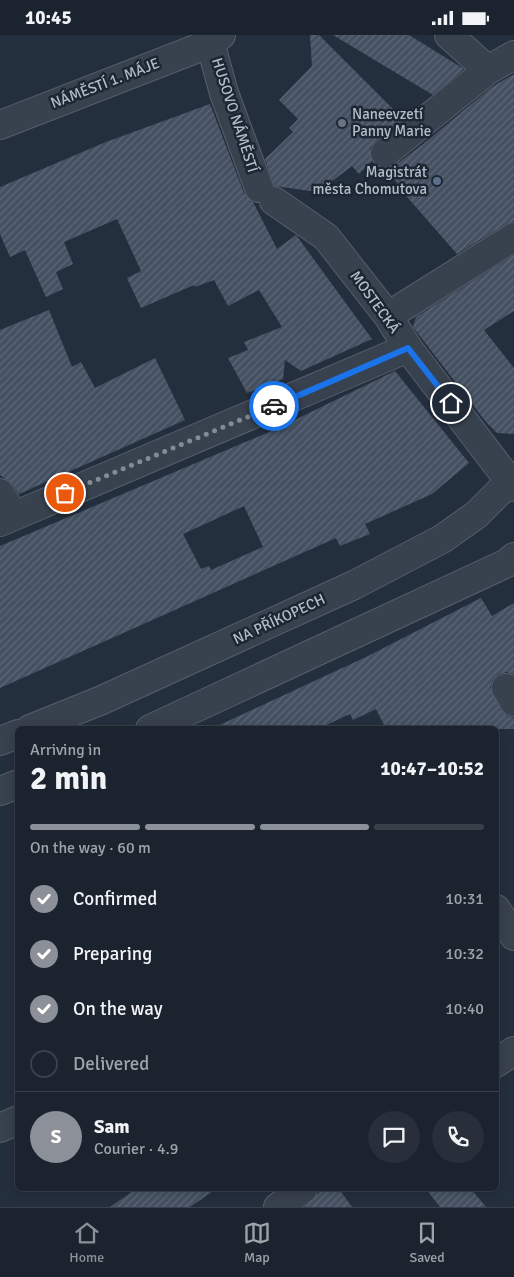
<!DOCTYPE html>
<meta charset="utf-8">
<style>
:root{--surface:#1b232e;--page:#282f3a;--text:#f1f3f6;--muted:#a0a4aa;--line:#39404a;--accent:#8c9099}
body{margin:0;font-family:Signika,sans-serif;background:var(--page);color:var(--text);height:100vh;display:flex;flex-direction:column;font-size:19px;white-space:nowrap}
*{box-sizing:border-box;margin:0}
p{font-size:16px;color:var(--muted)}
.icon{flex:none;width:28px;height:28px;fill:none;stroke:currentColor;stroke-width:2;stroke-linecap:round;stroke-linejoin:round}
.map{position:relative;flex:1;overflow:hidden}
.sheet{position:absolute;left:15px;top:691px;width:484px;height:465px;display:flex;flex-direction:column;background:var(--surface);border-radius:8px;box-shadow:0 2px 12px #0003,0 0 0 1px var(--line)}
.sheet>*{flex:none}
.pin{position:absolute;display:grid;place-items:center;width:42px;height:42px;color:#fff;margin:-21px;border:2px solid #fff;border-radius:50%;box-shadow:0 1px 5px #0007}
.courier{position:absolute;display:grid;place-items:center;width:50px;height:50px;margin:-25px;border:4px solid #1a73e8;border-radius:50%;background:#fff;color:#222;box-shadow:0 1px 6px #0007}
.overview em{font-style:normal;font-weight:700}
.overview div{display:flex;flex-direction:column-reverse}
.overview{display:flex;align-items:center;justify-content:space-between;height:85px;padding:0 15px}
h1{font-size:32px;font-weight:700;line-height:38px}
.bar{display:grid;grid-template-columns:repeat(4,1fr);gap:8px 5px;align-content:center;height:60px;padding:0 15px}
.bar i{height:6px;border-radius:4px;background:var(--line)}
.bar .on{background:var(--accent)}
.bar p{grid-column:span 4}
.line{display:flex;align-items:center;gap:12px;padding:0 15px;border-top:1px solid var(--line)}
.line div{flex:1}
.round{display:grid;place-items:center;flex:none;width:52px;height:52px;border-radius:26px;background:var(--page)}
ol{padding:0 15px;list-style:none}
li{display:flex;align-items:center;gap:15px;height:55px}
li p{margin-inline-start:auto}
li .icon{padding:5px;border-radius:50%;background:var(--accent);color:#fff;stroke-width:4}
li:last-child{color:var(--muted)}
li i{width:28px;height:28px;border:2px solid var(--line);border-radius:50%}
.status{display:flex;justify-content:space-between;align-items:center;height:35px;padding:0 25px;background:var(--surface);direction:ltr}
.status svg{height:14px;fill:currentColor}
.tab-bar{display:flex;justify-content:space-around;align-items:center;height:70px;border-top:1px solid var(--line);background:var(--surface);font-size:14px;color:var(--muted)}
.tab-bar a{display:grid;justify-items:center;gap:2px}
.tab-bar .on{color:var(--accent)}
.map>svg:first-child{display:block}
.building{fill:url(#building-hatch);fill-rule:evenodd}
.lines{fill:none;stroke-linecap:round;stroke-linejoin:round}
.minor-casing{stroke:#565f6c;stroke-width:30}
.minor{stroke:#38414e;stroke-width:28}
.done{stroke:#828b98;stroke-width:5;stroke-dasharray:0 9}
.route{stroke:#1a73e8;stroke-width:6}
.worship-dot{fill:#6b7280;stroke:#1d2633;stroke-width:2}
.service-dot{fill:#5c6f8a;stroke:#1d2633;stroke-width:2}
.labels{text-anchor:middle;dominant-baseline:central;stroke-width:5;stroke-linejoin:round;paint-order:stroke}
.street-label{font-size:15px;fill:#b4bcc9;stroke:#1d2633}
.poi-label{font-size:15px;fill:#b4bcc9;stroke:#1d2633;text-anchor:start}
</style>
<div class="status"><b>10:45</b><svg viewBox="0 0 49 12"><path d="M0 12V9h3v3zM5 12V6h3v6zM10 12V3h3v9zM15 12V0h3v12zM26 1h20v11H26zM47 4h2v5h-2z"/></svg></div>
<div class="map">
<svg width="514" height="1172" viewBox="0 0 514 1172">
<defs>
<pattern id="building-hatch" width="6" height="6" patternUnits="userSpaceOnUse" patternTransform="scale(1.25)"><rect width="6" height="6" fill="#455162"/><path d="M-1 1l2-2M0 6l6-6M5 7l2-2" fill="none" stroke="#5d6877"/></pattern>
</defs>
<rect width="100%" height="100%" fill="#242f3e"/>
<!-- building -->
<path class="building" d="M310,0H319L400,81L398,83L400,86L375,106L370,113L372,126L359,139L352,131L318,157L274,151L265,124L293,97L289,93L298,84L279,65L312,31Z
M333,0H409L464,34L433,60Z
M514,39V186L506,189L457,219L408,163L386,133L395,130L422,110L492,52Z
M210,69L244,158L253,167L277,214L296,200L372,304L301,336L285,325L283,344L247,358L228,323L248,315L244,307L282,292L259,255L228,271L214,245L195,252L194,250L141,273L127,243L141,236L117,184L64,207L73,229L56,237L63,254L46,262L25,215L10,222L0,199V152L106,107Z
M514,220V276L484,295L514,333V399L497,398L486,387L413,292L416,282Z
M49,275L72,332L81,327L95,353L155,323L185,385L19,459L13,450L0,440V295Z
M395,336L469,428L432,459L365,489L370,499L340,511L336,503L0,653V511L274,395ZM244,471L263,512L211,535L209,531L201,534L183,499Z
M481,563L492,581L514,568V640L507,637L499,639L493,645L490,652L501,675L507,681L514,683V694H386L376,674L353,685L350,679L318,694H211L366,622Z
M136,1154H216L190,1172H110Z
M323,1154H339L352,1172H305Z
M426,1154H471L486,1172H440Z"/>
<g class="lines">
<defs>
<path id="minor" d="M208,0L224,58L259,153
M449,0L488,35
M0,90L211,8L221,0
M385,118L488,35L514,20
M274,166L326,202L388,281L408,313L514,452
M388,281L514,202
M0,458L14,481
M0,487L408,313
M506,653L514,667
M30,694L102,665L354,550L442,504L476,480L514,442
M150,694L507,528L514,522
M0,706L18,699
M0,756L18,749
M496,874L514,901
M496,1028L514,1016
M0,1093L18,1085
M278,1172L303,1154"/>
</defs>
<!-- minor casing -->
<use href="#minor" class="minor-casing"/>
<!-- minor -->
<use href="#minor" class="minor"/>
</g>
<g class="lines">
<!-- done -->
<path class="done" d="M65,458L274,371"/>
<!-- route -->
<path class="route" d="M274,371L408,313L451,368"/>
</g>
<!-- markers -->
<circle class="worship-dot" cx="342" cy="88" r="5"/>
<circle class="service-dot" cx="437" cy="146" r="5"/>
<g class="labels">
<!-- street labels -->
<g class="street-label">
<text transform="translate(105 48) rotate(-21)">NÁMĚSTÍ 1. MÁJE</text>
<text transform="translate(235 80) rotate(72)">HUSOVO NÁMĚSTÍ</text>
<text transform="translate(375 267) rotate(54)">MOSTECKÁ</text>
<text transform="translate(279 584) rotate(-25)">NA PŘÍKOPECH</text>
</g>
<!-- poi labels -->
<g class="poi-label">
<text x="352" y="79">Naneevzetí<tspan x="352" dy="17">Panny Marie</tspan></text>
<text x="427" y="137" text-anchor="end">Magistrát<tspan x="427" dy="17">města Chomutova</tspan></text>
</g>
</g>
</svg>
<div class="pin" style="left:65px;top:458px;background:#ea580c"><svg class="icon" aria-label="bag" viewBox="0 0 24 24"><path d="M5 8h14l-1 12H6zM9 8a3 3 0 0 1 6 0"/></svg></div>
<div class="pin" style="left:451px;top:368px;background:#1f2937"><svg class="icon" aria-label="home" viewBox="0 0 24 24"><path d="M3 11l9-7 9 7M6 9v11h12V9"/></svg></div>
<div class="courier" style="left:274px;top:371px"><svg class="icon" aria-label="car" viewBox="0 0 24 24"><path d="M5 17H2v-5l4-1 3-4h7l3 4 3 1v5h-3M9 17h6M6 11h13"/><circle cx="7" cy="17" r="2"/><circle cx="17" cy="17" r="2"/></svg></div>
<section class="sheet">
<div class="overview"><div><h1>2 min</h1><p>Arriving in</p></div><em>10:47–10:52</em></div>
<div class="bar"><i class="on"></i><i class="on"></i><i class="on"></i><i></i><p>On the way · 60 m</p></div>
<ol>
<li><svg class="icon" aria-label="check" viewBox="0 0 24 24"><path d="M5 12l5 5 9-10"/></svg>Confirmed<p>10:31</p></li>
<li><svg class="icon" aria-label="check" viewBox="0 0 24 24"><path d="M5 12l5 5 9-10"/></svg>Preparing<p>10:32</p></li>
<li><svg class="icon" aria-label="check" viewBox="0 0 24 24"><path d="M5 12l5 5 9-10"/></svg>On the way<p>10:40</p></li>
<li><i></i>Delivered</li>
</ol>
<div class="line" style="height:90px"><b class="round" style="background:var(--accent);color:#fff">S</b><div><b>Sam</b><p>Courier · 4.9</p></div><a class="round"><svg class="icon" aria-label="chat" viewBox="0 0 24 24"><path d="M4 5h16v11H9l-5 4z"/></svg></a><a class="round"><svg class="icon" aria-label="phone" viewBox="0 0 24 24"><path d="M5 4h4l2 5-3 2q2 4 5 5l2-3 5 2v4C11 20 4 13 5 4z"/></svg></a></div>
</section>
</div>
<nav class="tab-bar">
<a class="on"><svg class="icon" aria-label="home" viewBox="0 0 24 24"><path d="M3 11l9-7 9 7M6 9v11h12V9"/></svg>Home</a>
<a><svg class="icon" aria-label="map" viewBox="0 0 24 24"><path d="M3 6l6-2 6 2 6-2v14l-6 2-6-2-6 2zM9 4v14M15 6v14"/></svg>Map</a>
<a><svg class="icon" aria-label="saved" viewBox="0 0 24 24"><path d="M7 4h10v16l-5-4-5 4z"/></svg>Saved</a>
</nav>
